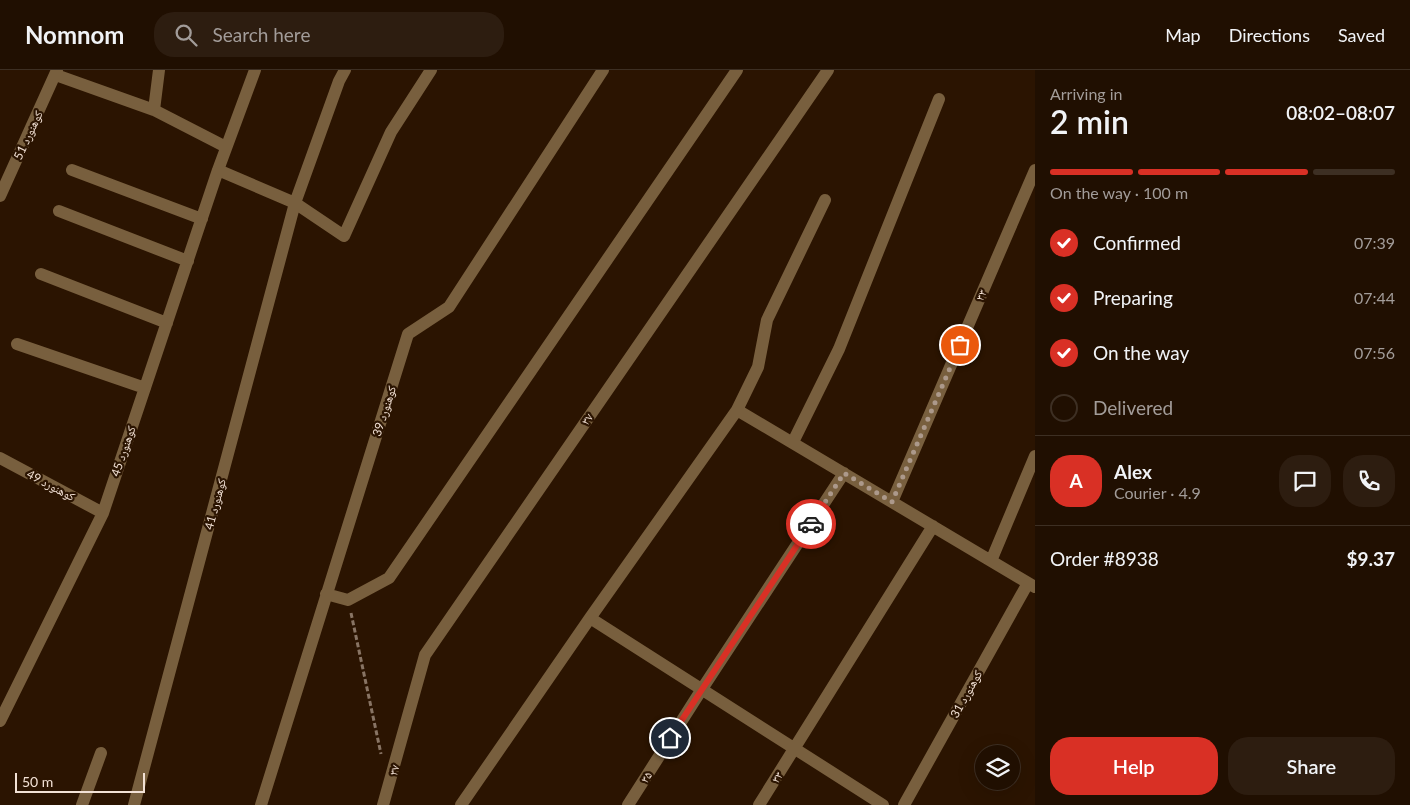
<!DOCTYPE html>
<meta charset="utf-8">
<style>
:root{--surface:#200f01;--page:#2d1d10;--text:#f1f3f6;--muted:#a29c99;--line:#3d2f23;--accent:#d93025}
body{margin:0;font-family:Lato,"Noto Naskh Arabic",sans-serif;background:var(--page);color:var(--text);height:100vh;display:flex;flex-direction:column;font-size:19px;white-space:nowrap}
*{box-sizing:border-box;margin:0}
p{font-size:16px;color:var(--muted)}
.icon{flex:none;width:28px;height:28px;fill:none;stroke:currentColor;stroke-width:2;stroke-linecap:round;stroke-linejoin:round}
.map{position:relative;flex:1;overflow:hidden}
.details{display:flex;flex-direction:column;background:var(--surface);width:375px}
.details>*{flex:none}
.controls{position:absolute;left:975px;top:675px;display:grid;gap:10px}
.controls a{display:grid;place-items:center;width:45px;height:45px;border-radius:50%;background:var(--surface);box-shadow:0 5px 20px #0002,0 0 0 1px var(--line);font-size:25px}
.scale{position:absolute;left:15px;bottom:12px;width:130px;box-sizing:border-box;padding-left:5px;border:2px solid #f2e1d5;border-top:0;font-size:14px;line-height:18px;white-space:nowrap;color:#f2e1d5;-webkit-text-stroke:4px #2b1401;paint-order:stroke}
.pin{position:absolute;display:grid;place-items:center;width:42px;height:42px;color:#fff;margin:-21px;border:2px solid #fff;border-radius:50%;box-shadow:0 1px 5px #0007}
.courier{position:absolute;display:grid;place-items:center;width:50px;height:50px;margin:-25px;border:4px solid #d93025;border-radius:50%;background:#fff;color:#222;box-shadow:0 1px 6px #0007}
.summary em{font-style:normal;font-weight:600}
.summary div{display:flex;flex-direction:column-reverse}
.summary{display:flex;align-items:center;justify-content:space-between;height:85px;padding:0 15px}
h1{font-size:32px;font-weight:600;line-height:38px}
.bar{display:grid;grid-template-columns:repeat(4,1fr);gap:8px 5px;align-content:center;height:60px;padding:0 15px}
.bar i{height:6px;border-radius:4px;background:var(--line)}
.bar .on{background:var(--accent)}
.bar p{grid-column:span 4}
.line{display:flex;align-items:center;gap:12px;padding:0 15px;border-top:1px solid var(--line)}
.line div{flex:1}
.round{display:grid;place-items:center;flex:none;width:52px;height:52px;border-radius:20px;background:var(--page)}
ol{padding:0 15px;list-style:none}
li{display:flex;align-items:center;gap:15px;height:55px}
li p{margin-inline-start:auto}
li .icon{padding:5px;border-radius:50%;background:var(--accent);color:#fff;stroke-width:4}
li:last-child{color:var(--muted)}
li i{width:28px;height:28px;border:2px solid var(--line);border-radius:50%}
.cta{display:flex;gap:10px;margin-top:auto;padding:10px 15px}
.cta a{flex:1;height:58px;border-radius:20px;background:var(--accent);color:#fff;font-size:20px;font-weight:600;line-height:58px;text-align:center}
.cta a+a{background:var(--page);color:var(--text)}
header{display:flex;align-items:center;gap:30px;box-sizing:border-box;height:70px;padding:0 25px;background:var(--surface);border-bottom:1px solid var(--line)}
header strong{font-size:24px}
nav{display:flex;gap:28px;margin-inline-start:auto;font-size:18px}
.search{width:350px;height:45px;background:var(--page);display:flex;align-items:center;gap:12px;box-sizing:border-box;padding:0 18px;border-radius:20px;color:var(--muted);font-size:19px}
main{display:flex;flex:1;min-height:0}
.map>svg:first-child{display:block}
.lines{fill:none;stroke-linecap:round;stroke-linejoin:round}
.path{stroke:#887464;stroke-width:3;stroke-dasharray:5 2.5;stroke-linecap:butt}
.minor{stroke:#785f3e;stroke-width:12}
.done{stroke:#ac998b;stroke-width:5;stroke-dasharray:0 9}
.route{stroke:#d93025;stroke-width:6}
.labels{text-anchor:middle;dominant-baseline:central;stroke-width:4.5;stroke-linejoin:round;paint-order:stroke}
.street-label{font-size:12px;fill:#f2e1d5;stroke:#2b1401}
</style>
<header>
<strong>Nomnom</strong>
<div class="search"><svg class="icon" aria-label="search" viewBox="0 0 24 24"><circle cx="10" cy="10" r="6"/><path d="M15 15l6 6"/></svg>Search here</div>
<nav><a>Map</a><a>Directions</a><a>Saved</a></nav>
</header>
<main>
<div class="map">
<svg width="1035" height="735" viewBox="0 0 1035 735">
<rect width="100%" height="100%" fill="#2b1401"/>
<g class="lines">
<!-- path -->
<path class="path" d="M351,543L381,684"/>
<!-- minor -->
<path class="minor" d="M56,5L154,40L226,77
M154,40L159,0
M72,100L202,149
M218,100L295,133L344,166L391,62L431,0
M0,126L57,0
M59,141L188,191
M41,204L167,253
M17,274L145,318
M737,340L1035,517
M793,372L839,279L939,29
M0,388L103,443
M892,432L1035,100
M991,491L1035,386
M326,524L348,530L389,508L737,0
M590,548L883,735
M0,651L103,443L218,100L255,0
M82,735L101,683
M134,735L295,133L339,11L345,0
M261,735L408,264L449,237L603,0
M383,735L425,585L828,0
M461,735L590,548L737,340L758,297L767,250L825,130
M628,735L702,619L844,403
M759,735L933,456
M904,735L1028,513"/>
</g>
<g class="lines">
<!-- done -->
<path class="done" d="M811,454L844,403L892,432L960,275"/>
<!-- route -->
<path class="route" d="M670,668L811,454"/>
</g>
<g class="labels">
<!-- street labels -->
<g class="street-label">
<text transform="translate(28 65) rotate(-65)">کوهنورد 51</text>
<text transform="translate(981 225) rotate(-67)">۳۳</text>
<text transform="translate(384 341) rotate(-72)">کوهنورد 39</text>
<text transform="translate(587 349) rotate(-55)">۳۷</text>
<text transform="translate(123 381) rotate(-71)">کوهنورد 45</text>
<text transform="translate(51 415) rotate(28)">کوهنورد 49</text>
<text transform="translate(215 434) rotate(-75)">کوهنورد 41</text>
<text transform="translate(966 624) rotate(-61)">کوهنورد 31</text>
<text transform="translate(394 700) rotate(-75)">۳۷</text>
<text transform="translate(646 707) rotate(-58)">۳۵</text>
<text transform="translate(777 707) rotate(-58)">۳۳</text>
</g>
</g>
</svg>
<div class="controls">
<a><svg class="icon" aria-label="layers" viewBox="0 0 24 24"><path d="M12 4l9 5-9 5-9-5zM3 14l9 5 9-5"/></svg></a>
</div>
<div class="scale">50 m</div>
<div class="pin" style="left:960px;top:275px;background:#ea580c"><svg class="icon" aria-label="bag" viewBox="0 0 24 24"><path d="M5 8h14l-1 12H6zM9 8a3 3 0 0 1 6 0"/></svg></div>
<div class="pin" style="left:670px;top:668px;background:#1f2937"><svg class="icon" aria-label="home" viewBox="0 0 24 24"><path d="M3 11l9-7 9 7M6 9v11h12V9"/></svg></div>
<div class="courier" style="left:811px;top:454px"><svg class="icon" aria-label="car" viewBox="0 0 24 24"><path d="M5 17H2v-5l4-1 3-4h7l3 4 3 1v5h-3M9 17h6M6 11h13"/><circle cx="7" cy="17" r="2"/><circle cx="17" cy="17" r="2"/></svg></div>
</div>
<section class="details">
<div class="summary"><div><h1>2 min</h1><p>Arriving in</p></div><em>08:02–08:07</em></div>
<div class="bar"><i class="on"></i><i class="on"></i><i class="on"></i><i></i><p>On the way · 100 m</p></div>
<ol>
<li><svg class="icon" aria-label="check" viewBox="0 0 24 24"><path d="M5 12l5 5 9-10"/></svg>Confirmed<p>07:39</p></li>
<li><svg class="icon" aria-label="check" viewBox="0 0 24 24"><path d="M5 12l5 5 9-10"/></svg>Preparing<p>07:44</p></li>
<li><svg class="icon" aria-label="check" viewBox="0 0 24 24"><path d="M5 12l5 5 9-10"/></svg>On the way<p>07:56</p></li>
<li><i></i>Delivered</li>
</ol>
<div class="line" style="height:90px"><b class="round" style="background:var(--accent);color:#fff">A</b><div><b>Alex</b><p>Courier · 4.9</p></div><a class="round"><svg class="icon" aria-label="chat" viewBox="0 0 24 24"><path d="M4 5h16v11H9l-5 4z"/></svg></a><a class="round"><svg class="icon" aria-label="phone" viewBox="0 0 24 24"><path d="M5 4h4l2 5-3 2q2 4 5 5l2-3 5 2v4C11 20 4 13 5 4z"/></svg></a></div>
<div class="line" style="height:65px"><div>Order #8938</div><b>$9.37</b></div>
<div class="cta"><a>Help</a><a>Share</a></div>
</section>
</main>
